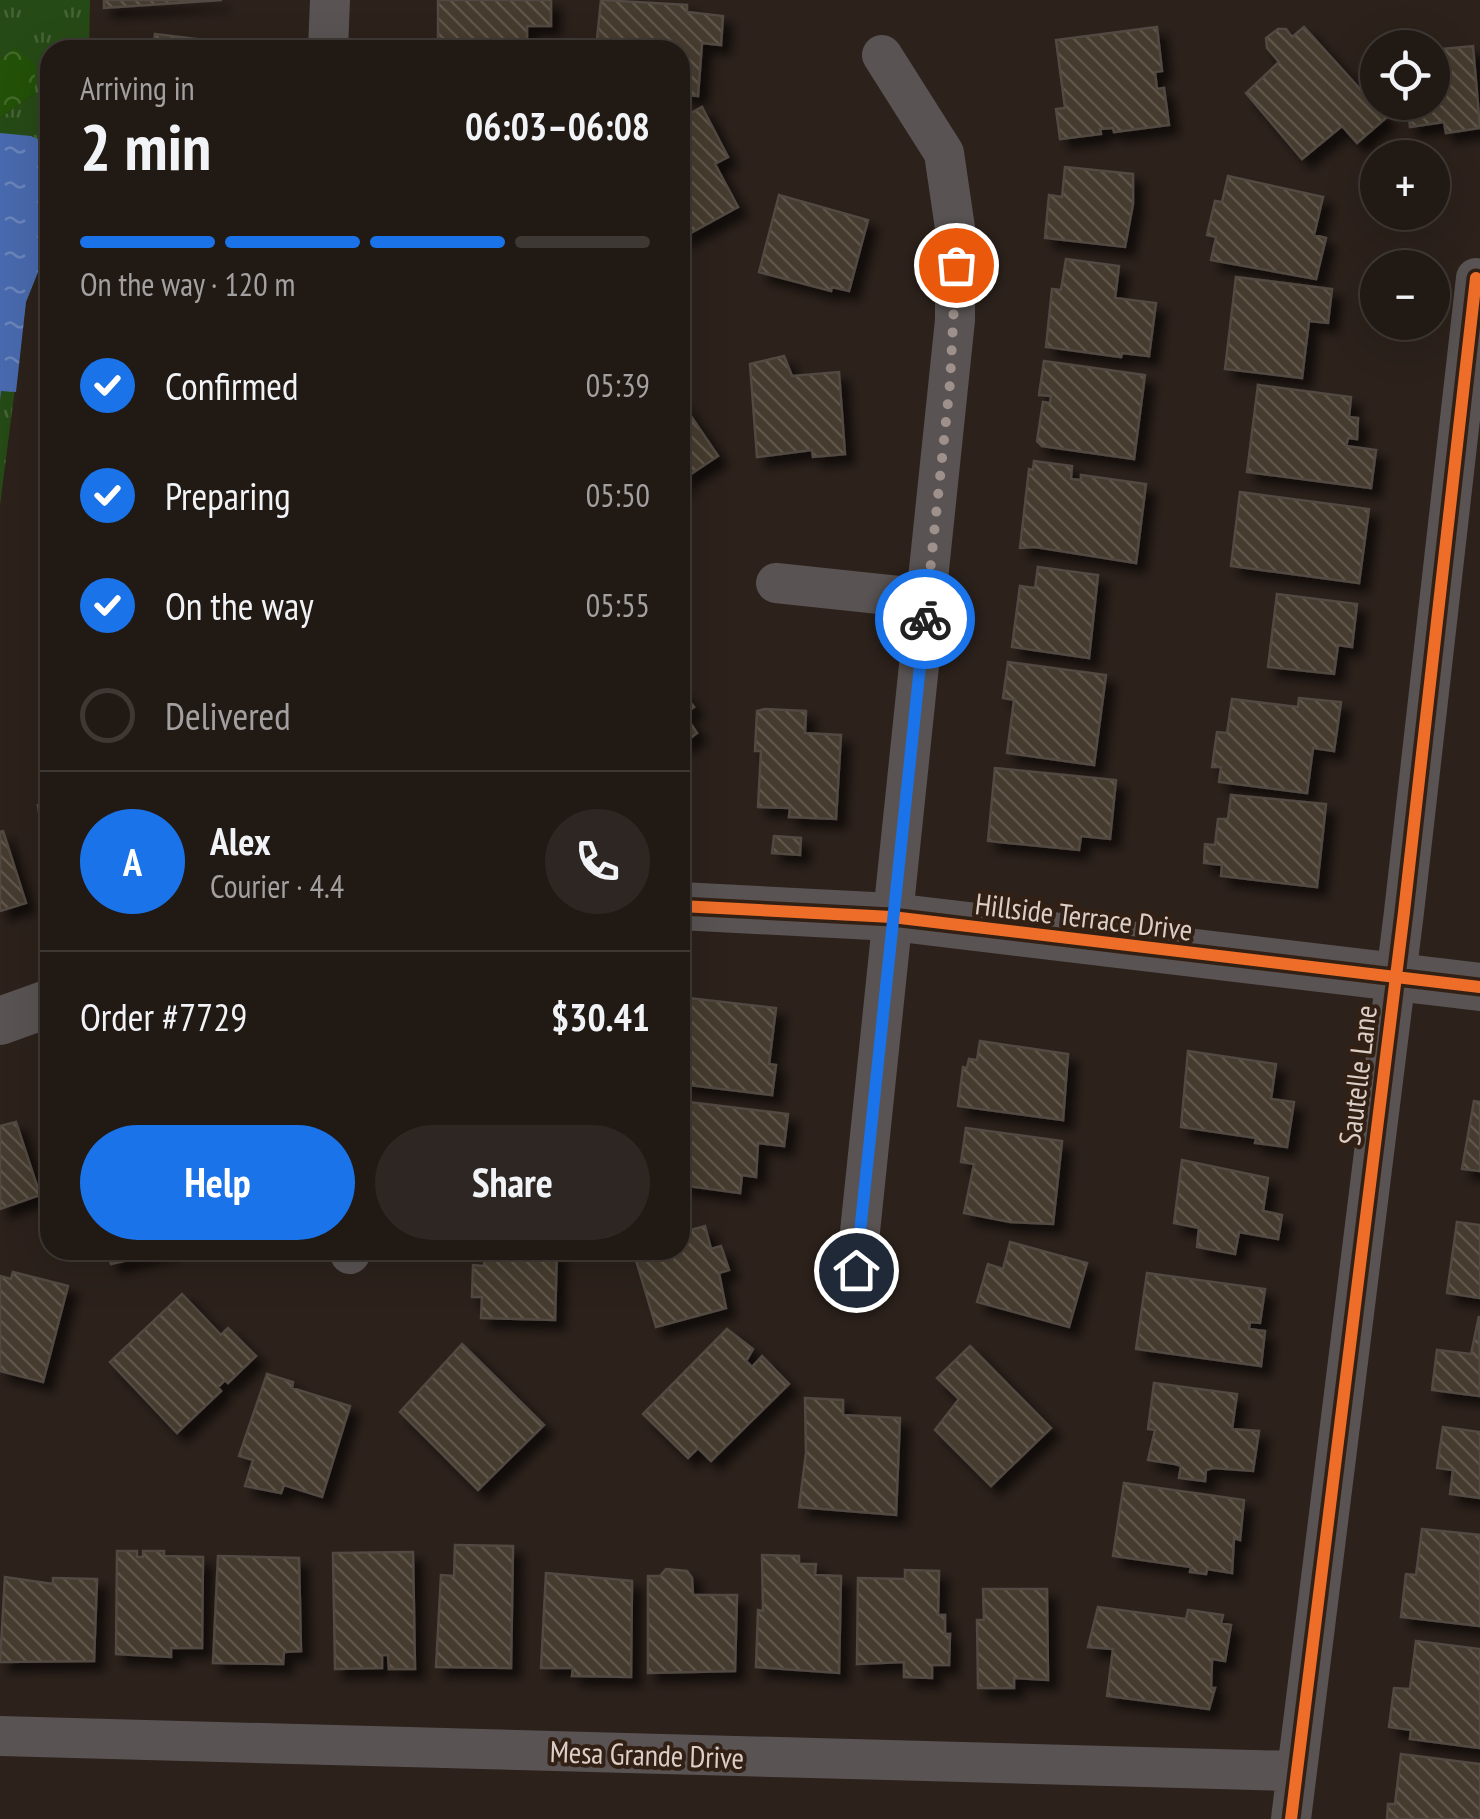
<!DOCTYPE html>
<meta charset="utf-8">
<style>
:root{--surface:#211914;--page:#2d2622;--text:#f1f3f6;--muted:#a2a0a0;--line:#3e3834;--accent:#1a73e8}
body{margin:0;font-family:"PT Sans Narrow",sans-serif;background:var(--page);color:var(--text);height:100vh;display:flex;flex-direction:column;font-size:38px;white-space:nowrap}
*{box-sizing:border-box;margin:0}
p{font-size:32px;color:var(--muted)}
.icon{flex:none;width:55px;height:55px;fill:none;stroke:currentColor;stroke-width:2;stroke-linecap:round;stroke-linejoin:round}
.map{position:relative;flex:1;overflow:hidden}
.drawer{position:absolute;left:40px;top:40px;width:650px;height:1220px;display:flex;flex-direction:column;background:var(--surface);border-radius:30px;box-shadow:0 10px 40px #0002,0 0 0 2px var(--line)}
.drawer>*{flex:none}
.buttons{position:absolute;left:1360px;top:30px;display:grid;gap:20px}
.buttons a{display:grid;place-items:center;width:90px;height:90px;border-radius:50%;background:var(--surface);box-shadow:0 10px 40px #0002,0 0 0 2px var(--line);font-size:50px}
.pin{position:absolute;display:grid;place-items:center;width:85px;height:85px;color:#fff;margin:-42px;border:5px solid #fff;border-radius:50%;box-shadow:0 2px 10px #0007}
.courier{position:absolute;display:grid;place-items:center;width:100px;height:100px;margin:-50px;border:8px solid #1a73e8;border-radius:50%;background:#fff;color:#222;box-shadow:0 2px 12px #0007}
.overview em{font-style:normal;font-weight:800}
.overview div{display:flex;flex-direction:column-reverse}
.overview{display:flex;align-items:center;justify-content:space-between;height:170px;padding:0 40px}
h1{font-size:65px;font-weight:800;line-height:75px}
.bar{display:grid;grid-template-columns:repeat(4,1fr);gap:15px 10px;align-content:center;height:120px;padding:0 40px}
.bar i{height:12px;border-radius:8px;background:var(--line)}
.bar .active{background:var(--accent)}
.bar p{grid-column:span 4}
.line{display:flex;align-items:center;gap:25px;padding:0 40px;border-top:2px solid var(--line)}
.line div{flex:1}
.round{display:grid;place-items:center;flex:none;width:105px;height:105px;border-radius:52px;background:var(--page)}
ol{padding:0 40px;list-style:none}
li{display:flex;align-items:center;gap:30px;height:110px}
li p{margin-inline-start:auto}
li .icon{padding:10px;border-radius:50%;background:var(--accent);color:#fff;stroke-width:4}
li:last-child{color:var(--muted)}
li i{width:55px;height:55px;border:5px solid var(--line);border-radius:50%}
.cta{display:flex;gap:20px;margin-top:auto;padding:20px 40px}
.cta a{flex:1;height:115px;border-radius:60px;background:var(--accent);color:#fff;font-size:40px;font-weight:800;line-height:115px;text-align:center}
.cta a+a{background:var(--page);color:var(--text)}
.map>svg:first-child{display:block}
.grass{fill:url(#grass-tufts)}
.forest{fill:url(#forest-crowns)}
.water{fill:url(#water-ripples)}
.building{fill:url(#building-back-hatch);stroke:#514942;stroke-width:2.5;filter:url(#shadow)}
.lines{fill:none;stroke-linecap:round;stroke-linejoin:round}
.minor{stroke:#595353;stroke-width:40}
.tertiary{stroke:#595353;stroke-width:48}
.cycleway-casing{stroke:#332014;stroke-width:19}
.cycleway{stroke:#ee6e29;stroke-width:12}
.done{stroke:#9e918b;stroke-width:10;stroke-dasharray:0 18}
.route{stroke:#1a73e8;stroke-width:12}
.labels{text-anchor:middle;dominant-baseline:central;stroke-width:8;stroke-linejoin:round;paint-order:stroke}
.street-label{font-size:30px;fill:#dbcec7;stroke:#332014}
</style>
<div class="map">
<svg width="1480" height="1819" viewBox="0 0 1480 1819">
<defs>
<pattern id="grass-tufts" width="24" height="20" patternUnits="userSpaceOnUse" patternTransform="scale(2.5)"><rect width="24" height="20" fill="#264a16"/><path d="M3 7l-1-3M5 7V3M7 7l1-3M15 17l-1-3M17 17v-4M19 17l1-3" fill="none" stroke="#456336"/></pattern>
<pattern id="forest-crowns" width="20" height="18" patternUnits="userSpaceOnUse" patternTransform="scale(2.5)"><rect width="20" height="18" fill="#225107"/><path d="M2 6a3 3 0 1 1 6 0M12 15a3 3 0 1 1 6 0" fill="none" stroke="#42692a"/></pattern>
<pattern id="water-ripples" width="26" height="14" patternUnits="userSpaceOnUse" patternTransform="scale(2.5)"><rect width="26" height="14" fill="#4869ad"/><path d="M2 4q2-2 4 0t4 0M15 11q2-2 4 0t4 0" fill="none" stroke="#6a84ba"/></pattern>
<pattern id="building-back-hatch" width="6" height="6" patternUnits="userSpaceOnUse" patternTransform="scale(2.5)"><rect width="6" height="6" fill="#443a2d"/><path d="M-1 5l2 2M0 0l6 6M5-1l2 2" fill="none" stroke="#5e554a"/></pattern>
<filter id="shadow"><feDropShadow dx="9" dy="9" stdDeviation="5" flood-color="#0009"/></filter>
</defs>
<rect width="100%" height="100%" fill="#2c211b"/>
<!-- grass -->
<path class="grass" d="M0,0H90L89,50H50V242L26,302L0,505V118L35,93L14,48L0,60Z"/>
<!-- forest -->
<path class="forest" d="M14,48L35,64V93L0,118V60Z"/>
<!-- water -->
<path class="water" d="M0,133L31,136L50,145V242L26,302L16,392L1,391L0,400Z"/>
<!-- building -->
<path class="building" d="M104,0H222L104,8Z
M438,0H551V26H527V50H428V42H438Z
M601,0L687,5V12L723,16L721,45L702,43L698,96L680,94V50H612L613,40L597,39Z
M1157,27L1162,71L1155,72L1157,89L1164,88L1169,125L1114,132L1113,128L1100,129L1101,134L1060,139L1056,109L1065,108L1056,40Z
M1304,27L1386,118L1357,143L1342,126L1302,159L1246,93L1279,62L1267,48L1266,38L1278,29H1286L1292,37Z
M155,34L222,42L221,50H153Z
M1473,46L1480,128L1446,133L1444,122L1410,127L1407,102H1432V50Z
M702,107L728,157L715,164L738,207L680,239V119Z
M1065,167L1133,174V204L1125,247L1045,238L1049,195L1062,197Z
M1228,176L1323,197L1314,235L1326,238L1316,279L1211,260L1216,237L1207,235L1215,201L1222,202Z
M779,195L868,220L849,291L832,287L831,291L759,272Z
M1066,259L1119,266L1115,298L1156,303L1149,356L1122,353L1121,357L1046,347L1052,289L1061,290Z
M1236,277L1332,289L1328,323L1309,321L1302,378L1225,369Z
M784,356L792,376L839,372L845,454L813,457L812,450L757,457L750,364Z
M1044,361L1145,375L1134,459L1042,446L1037,441L1043,402L1050,403L1051,396L1039,395Z
M1258,385L1351,397L1349,417L1358,418L1357,439L1348,438L1346,446L1376,450L1371,488L1247,472Z
M680,400L718,456L682,480L685,484L680,488Z
M1034,461L1072,466L1071,479L1081,480V475L1146,484L1136,563L1035,547L1020,548L1029,469L1033,470Z
M1240,492L1369,509L1359,583L1231,566Z
M1038,567L1098,575L1089,658L1012,647L1020,586L1035,588Z
M1277,594L1357,604L1352,647L1338,645L1334,674L1268,667Z
M1008,662L1106,675L1094,765L1007,753L1014,700L1003,698Z
M680,689L694,707L684,714L697,733L680,746Z
M1299,698L1341,702L1334,751L1313,748L1307,793L1219,782L1221,767H1212L1217,732L1227,733L1232,699L1298,707Z
M765,709L806,711L805,733L841,735L836,819L789,817L790,808L758,807L761,751H755L757,711Z
M995,768L1116,780L1110,839L1081,836L1079,850L988,841Z
M1231,795L1326,804L1317,887L1221,876L1222,865L1204,863L1205,844L1215,845L1218,819H1228Z
M50,803V866L46,867L38,805Z
M3,831L26,903L0,911V832Z
M774,836L801,838L800,855L772,853Z
M680,997L776,1008L769,1064L776,1065L772,1095L680,1084L686,1038L680,1037Z
M980,1041L1068,1054L1063,1120L958,1106L963,1067L967,1068L969,1059L977,1060Z
M1188,1051L1276,1064L1271,1099L1294,1102L1287,1147L1255,1143L1256,1138L1181,1127Z
M680,1101L788,1114L784,1146L758,1143L756,1177L742,1175L740,1193L680,1185Z
M1474,1101L1480,1102V1171L1462,1169Z
M16,1122L40,1195L0,1209V1126Z
M966,1128L1062,1141L1053,1224L1010,1222L964,1213L974,1164L961,1162Z
M1182,1160L1268,1178L1263,1211L1282,1215L1278,1239L1239,1232L1235,1254L1197,1247L1199,1228L1174,1223Z
M1457,1222L1480,1225V1298L1447,1293Z
M705,1226L711,1249L721,1246L729,1270L719,1273L726,1308L656,1327L633,1250H680V1233Z
M1010,1242L1087,1263L1069,1327L977,1302L988,1264L1003,1269Z
M108,1250H172L111,1264Z
M485,1250H557L555,1320L481,1318L482,1297H472L473,1265L484,1266Z
M13,1272L68,1286L43,1382L0,1371V1276L11,1279Z
M1147,1273L1265,1289L1260,1323L1250,1322L1249,1329L1265,1331L1261,1366L1136,1349Z
M182,1294L221,1335L228,1328L256,1356L228,1383L225,1380L218,1387L221,1391L177,1433L110,1362Z
M1479,1316L1480,1396L1432,1390L1437,1350L1471,1354Z
M727,1329L753,1349L746,1361L752,1367L762,1356L789,1384L711,1461L698,1448L688,1458L643,1414Z
M462,1344L544,1425L478,1490L400,1412Z
M970,1346L1051,1428L991,1486L935,1430L959,1399L937,1378Z
M267,1374L293,1382L292,1388L350,1406L322,1497L284,1485L281,1493L245,1486L253,1460L239,1456Z
M1154,1383L1237,1394L1232,1429L1259,1431L1253,1471L1213,1468L1206,1470L1205,1481L1179,1478L1181,1466L1175,1464L1148,1460L1155,1430L1148,1429Z
M805,1398L843,1400V1415L900,1418L896,1515L799,1507L806,1453Z
M1443,1427L1480,1432V1498L1450,1494L1453,1470L1437,1468Z
M1124,1483L1244,1500L1240,1540L1234,1538L1232,1573L1207,1569L1206,1574L1190,1572L1191,1567L1113,1556Z
M1422,1529L1480,1535V1626L1401,1617L1406,1574L1416,1575Z
M455,1545L513,1546L511,1668L436,1667L441,1575L454,1576Z
M117,1551H137V1557H143V1551H164V1556L203,1557L202,1648H171V1657L116,1654Z
M413,1552L415,1669H389L388,1655H382V1668L335,1669L333,1553Z
M762,1555L799,1556V1564H816L815,1575L841,1576L839,1673L756,1667L758,1610L763,1611Z
M218,1556L299,1558L301,1651L284,1652L283,1664L213,1663Z
M666,1569L687,1571L692,1578L693,1595H737L735,1671L648,1673V1576H660Z
M905,1570L939,1571L938,1615H945V1634H950L949,1665H932V1678L904,1677V1662L857,1664L858,1578L905,1579Z
M546,1573L632,1581L631,1677L572,1676L573,1668H541Z
M5,1577L53,1584V1578L97,1579L94,1661L0,1662Z
M983,1589H1047L1048,1680L1014,1678V1688H978L977,1620H984Z
M1098,1607L1186,1619L1188,1610L1223,1615L1221,1623L1231,1625L1225,1661L1212,1659L1211,1688H1215L1209,1709L1107,1696L1113,1649L1088,1647Z
M1416,1641L1480,1649V1748L1410,1739L1411,1730L1389,1727L1394,1688L1410,1689Z
M1401,1754L1480,1764V1819H1387L1388,1804H1395Z"/>
<g class="lines">
<!-- minor -->
<path class="minor" d="M328,50L330,0
M776,583L927,599
M349,1250L350,1254
M856,1270L955,320V228L944,153L882,55
M0,1736L1293,1771
M1291,1819L1404,912L1476,278"/>
<!-- tertiary -->
<path class="tertiary" d="M680,906L892,917L1480,987
M0,1021L50,1003"/>
<defs>
<path id="cycleway" d="M680,906L892,917L1480,987
M1291,1819L1404,912L1476,278"/>
</defs>
<!-- cycleway casing -->
<use href="#cycleway" class="cycleway-casing"/>
<!-- cycleway -->
<use href="#cycleway" class="cycleway"/>
</g>
<g class="lines">
<!-- done -->
<path class="done" d="M925,619L950,383L956,265"/>
<!-- route -->
<path class="route" d="M856,1270L925,619"/>
</g>
<g class="labels">
<!-- street labels -->
<g class="street-label">
<text transform="translate(1084 916) rotate(7)">Hillside Terrace Drive</text>
<text transform="translate(1357 1075) rotate(-83)">Sautelle Lane</text>
<text transform="translate(647 1754) rotate(2)">Mesa Grande Drive</text>
</g>
</g>
</svg>
<div class="buttons">
<a><svg class="icon" aria-label="locate" viewBox="0 0 24 24"><circle cx="12" cy="12" r="6"/><path d="M12 2v4M12 18v4M2 12h4M18 12h4"/></svg></a>
<a>+</a>
<a>−</a>
</div>
<div class="pin" style="left:956px;top:265px;background:#ea580c"><svg class="icon" aria-label="bag" viewBox="0 0 24 24"><path d="M5 8h14l-1 12H6zM9 8a3 3 0 0 1 6 0"/></svg></div>
<div class="pin" style="left:856px;top:1270px;background:#1f2937"><svg class="icon" aria-label="home" viewBox="0 0 24 24"><path d="M3 11l9-7 9 7M6 9v11h12V9"/></svg></div>
<div class="courier" style="left:925px;top:619px"><svg class="icon" aria-label="bike" viewBox="0 0 24 24"><circle cx="6" cy="16" r="4"/><circle cx="18" cy="16" r="4"/><path d="M6 16l4-8h5l3 8M10 8l3 8H6M13 5h3"/></svg></div>
<section class="drawer">
<div class="overview"><div><h1>2 min</h1><p>Arriving in</p></div><em>06:03–06:08</em></div>
<div class="bar"><i class="active"></i><i class="active"></i><i class="active"></i><i></i><p>On the way · 120 m</p></div>
<ol>
<li><svg class="icon" aria-label="check" viewBox="0 0 24 24"><path d="M5 12l5 5 9-10"/></svg>Confirmed<p>05:39</p></li>
<li><svg class="icon" aria-label="check" viewBox="0 0 24 24"><path d="M5 12l5 5 9-10"/></svg>Preparing<p>05:50</p></li>
<li><svg class="icon" aria-label="check" viewBox="0 0 24 24"><path d="M5 12l5 5 9-10"/></svg>On the way<p>05:55</p></li>
<li><i></i>Delivered</li>
</ol>
<div class="line" style="height:180px"><b class="round" style="background:var(--accent);color:#fff">A</b><div><b>Alex</b><p>Courier · 4.4</p></div><a class="round"><svg class="icon" aria-label="phone" viewBox="0 0 24 24"><path d="M5 4h4l2 5-3 2q2 4 5 5l2-3 5 2v4C11 20 4 13 5 4z"/></svg></a></div>
<div class="line" style="height:130px"><div>Order #7729</div><b>$30.41</b></div>
<div class="cta"><a>Help</a><a>Share</a></div>
</section>
</div>
